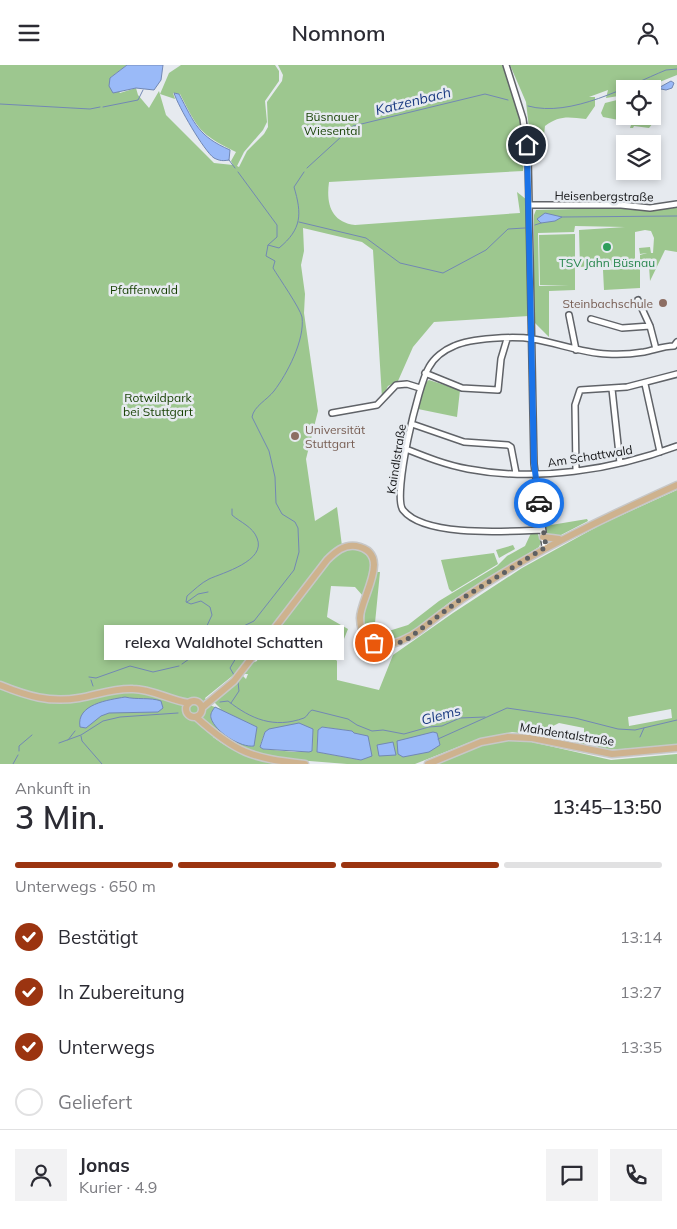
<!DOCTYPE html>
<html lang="de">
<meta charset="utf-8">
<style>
:root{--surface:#fff;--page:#f2f2f3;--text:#2b2b33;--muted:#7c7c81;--line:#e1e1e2;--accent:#9b3410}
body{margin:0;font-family:Mulish,sans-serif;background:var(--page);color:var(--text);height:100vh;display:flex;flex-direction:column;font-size:19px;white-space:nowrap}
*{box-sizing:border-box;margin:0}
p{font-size:16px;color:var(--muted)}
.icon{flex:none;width:28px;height:28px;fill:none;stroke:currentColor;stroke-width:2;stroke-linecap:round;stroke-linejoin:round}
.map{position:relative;height:699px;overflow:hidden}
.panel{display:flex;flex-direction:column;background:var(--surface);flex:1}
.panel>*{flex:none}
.tools{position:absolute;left:616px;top:15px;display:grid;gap:10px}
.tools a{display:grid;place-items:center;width:45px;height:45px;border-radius:0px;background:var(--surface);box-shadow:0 2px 8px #0003;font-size:25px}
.pin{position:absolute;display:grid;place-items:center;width:42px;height:42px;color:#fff;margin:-21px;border:2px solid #fff;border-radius:50%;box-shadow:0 1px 5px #0007}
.courier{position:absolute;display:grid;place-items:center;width:50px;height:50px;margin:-25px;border:4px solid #1a73e8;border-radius:50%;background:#fff;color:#222;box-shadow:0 1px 6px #0007}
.bubble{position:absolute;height:35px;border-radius:0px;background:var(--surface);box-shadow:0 2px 8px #0003;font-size:16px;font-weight:600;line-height:35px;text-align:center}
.headline em{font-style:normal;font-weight:600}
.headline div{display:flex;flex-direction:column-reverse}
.headline{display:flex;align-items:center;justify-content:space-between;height:85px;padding:0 15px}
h1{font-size:32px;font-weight:600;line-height:38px}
.bar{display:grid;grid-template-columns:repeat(4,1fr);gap:8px 5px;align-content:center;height:60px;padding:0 15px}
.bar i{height:6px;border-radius:4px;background:var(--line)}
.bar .selected{background:var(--accent)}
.bar p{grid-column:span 4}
.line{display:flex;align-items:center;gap:12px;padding:0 15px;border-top:1px solid var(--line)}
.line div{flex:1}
.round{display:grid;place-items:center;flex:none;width:52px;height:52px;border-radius:0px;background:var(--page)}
ol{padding:0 15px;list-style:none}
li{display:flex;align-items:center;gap:15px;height:55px}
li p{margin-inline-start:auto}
li .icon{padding:5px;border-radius:50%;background:var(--accent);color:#fff;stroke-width:4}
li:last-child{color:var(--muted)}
li i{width:28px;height:28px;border:2px solid var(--line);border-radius:50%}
header{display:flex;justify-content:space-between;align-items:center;height:65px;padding:0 15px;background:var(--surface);font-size:22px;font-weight:600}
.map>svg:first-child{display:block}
.green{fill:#9dc78f;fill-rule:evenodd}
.water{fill:#9abaf8;stroke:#7288b4}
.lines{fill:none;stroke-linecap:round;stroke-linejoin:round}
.stream{stroke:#7288b4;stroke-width:1}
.minor-casing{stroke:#606368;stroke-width:8}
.major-casing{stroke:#c7c7c7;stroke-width:9}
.minor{stroke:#fff;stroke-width:5}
.major{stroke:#ceb28e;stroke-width:6}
.done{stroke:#5e6063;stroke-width:5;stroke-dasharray:0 9}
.route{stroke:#1a73e8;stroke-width:6}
.leisure-dot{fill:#2e9e5b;stroke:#e6eaef;stroke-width:2}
.education-dot{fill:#8d6e63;stroke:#e6eaef;stroke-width:2}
.labels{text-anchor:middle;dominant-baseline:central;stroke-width:5;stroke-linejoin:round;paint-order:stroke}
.park-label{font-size:12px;fill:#153f00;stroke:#e6eaef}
.street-label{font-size:12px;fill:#141517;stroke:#e6eaef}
.leisure-label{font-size:12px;fill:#27864d;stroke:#e6eaef}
.education-label{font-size:12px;fill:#785e54;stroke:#e6eaef;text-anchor:end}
.water-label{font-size:14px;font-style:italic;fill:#1b3b82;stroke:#e6eaef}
</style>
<header><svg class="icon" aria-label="menu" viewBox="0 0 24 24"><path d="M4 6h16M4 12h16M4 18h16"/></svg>Nomnom<svg class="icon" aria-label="person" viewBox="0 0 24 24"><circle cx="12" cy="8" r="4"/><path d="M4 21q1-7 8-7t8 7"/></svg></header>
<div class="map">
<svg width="677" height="699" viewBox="0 0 677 699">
<rect width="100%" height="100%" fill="#e6eaef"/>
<!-- green -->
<path class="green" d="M0,0H127L110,13L120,28L136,23L138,30L149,43L159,26L166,50L214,98L233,100L231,96L236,87C199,69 198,64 180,29L173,28L175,34L160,29L169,8L181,0H275L279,6V16L265,36L267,57L263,65L244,87L237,101L239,102L247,86L264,69L268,62L267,37L282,16L283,10L278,0H502C517,32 527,71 523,106L329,117C326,139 331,157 355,160L520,148L517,127L527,135L529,251L434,257L413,282L398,316L388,321L382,333L373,185L362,177L303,163L304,186L301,200L305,229L304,248L318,346L306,394L315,456L337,442L342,481L236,608L205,633L209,640L221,644L215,638V635L243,611L246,614L248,609H244L252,598L257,596L259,588C274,568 326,492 344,485C352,482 360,483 366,489C378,499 368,519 363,531L355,522L331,521L327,552L348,564L344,574L329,575V587L337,596V615L379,625L393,590L453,548L522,503L602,459L677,425V681L604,685L590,677L584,680L576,678L577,669L584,670V663L559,658L551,662L549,672L512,667L473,676L415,699H347L272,693L244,684L218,668L213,672C235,688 256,696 282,699H0ZM671,644L672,653L629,661L628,652ZM322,662L352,666L361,695L317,687L318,665ZM313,664L312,686L295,687L263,684L260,681L265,667Z
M510,0H677V10L642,24H625V30L606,33L608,25L589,32H595V41L586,54C569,52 559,50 545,61L542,88L535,91L532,90L526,37Z
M625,33V51H632L629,57L603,52L601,48L605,38Z
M653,38L656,43L657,53L649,63L634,61L633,63H630L634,51H652Z
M673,142L677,143V187L665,185L650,216L649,201H640L636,195H640V190L647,188L640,189L639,183L650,182L651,188H653L654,173L651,166L645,165L635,167V198L580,202L579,165L625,162L575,161L574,167L538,168L539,221L569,220H540L539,170L575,169V225L549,226V272L534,257V150L536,145L614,143L647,146Z
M640,203V223L604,225L603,205Z
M429,315L460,325L457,352L418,344L425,318Z
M587,454L588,456L559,471H548L545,461Z
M537,467L541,477L539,482L450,537L406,572L388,578L379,577L370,571L364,558L365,541L376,507H380L375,558L379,569L408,560L439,536L497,501L507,491L525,481L531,468Z
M513,480L515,484L499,493L496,485Z
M494,488L498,499L452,527L449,524L441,495Z
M514,673L611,695L677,689V699H434L491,676Z"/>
<!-- water -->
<path class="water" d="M127,0H163L161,15L154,25L136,23L113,28L109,21L110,13Z
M671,16L674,18L672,23L666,25L661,24L653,35V26Z
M174,28L179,29C195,59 198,71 230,85L229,95C223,96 220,96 214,93C204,86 178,41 174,28Z
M545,148L562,152L555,156L541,158L537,154Z
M125,632C137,635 150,632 161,636L163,643L158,647L109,648L101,651L86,663L80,662C76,639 108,635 125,632Z
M215,642L257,662L254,681C241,683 215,667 211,653C210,649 212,646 215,642Z
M299,658L313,664L312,686L309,687L263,684L260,682L265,667L269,664Z
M322,662L352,666L354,668L368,671L372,691L361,695L317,687L318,665Z
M433,667L437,668L440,680L429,687L403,692L398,689L397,676Z
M393,677L396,690L379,691L377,680Z"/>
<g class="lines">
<!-- stream -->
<path class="stream" d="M637,17L644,23
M0,39L90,44L100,42
M528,41C571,53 627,21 666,5L677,4
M103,42L138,35L143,25
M229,95L235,103
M307,103L353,61L485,29L508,35
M238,107L277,160V172L268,180
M562,152L677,151
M299,157L366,173L400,198L443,208L486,185L508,164L525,163
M535,160L541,158
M187,537L198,529L208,527
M182,599L199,587L204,567L212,550L210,542L201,536L191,539L186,537L187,531C194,525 201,518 209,514C222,508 267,496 257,473C253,462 240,457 232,450V444
M234,610L230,603L236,593L228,582L227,569L254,556L294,505L299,487L298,463L295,457L282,449L276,438L275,412L269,386L252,352C254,341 267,335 274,326C287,309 305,275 302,252C300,243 279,213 273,203L275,196L266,191L268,180L279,183C302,164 302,149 294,122L304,107
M89,612L96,613L130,601L153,607L179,601
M91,615L93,621
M220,637L228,636C251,654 274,664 304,653C308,651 308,647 312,645L348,654L357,660L372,666L383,665L404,669L429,662L442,661L460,653L485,652
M231,638L239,626L238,617
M81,671L82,676L102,699
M640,672L644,663
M438,674L507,643L575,653L618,664L635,665L677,655
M68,675L75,666
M59,678L81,670L103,656L120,652L178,648
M19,686V681L32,670
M13,699L18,690"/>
<defs>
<path id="minor" d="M506,0L523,54L528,90L534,399L545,482
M530,140H621L650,143L677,139
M638,235L650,261L656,284
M569,250L576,285
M591,254L622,263L650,261
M425,308L462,323L498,325L501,294L507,274
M645,319L660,387
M612,324L620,398
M332,348L377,340L396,320L407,319L420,323
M412,359L464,377L508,380L511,382L516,408
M406,384C426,392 446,400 468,404C536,417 613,405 677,381
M576,405L575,340L580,325L627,322L677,309
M542,465C511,466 425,473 403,445C392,431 418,320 429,302C434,293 444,285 454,281C471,273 514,271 533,274C558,278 581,288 607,289C620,290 632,289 644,287C654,285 664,281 674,281L677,277"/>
<path id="major" d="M543,472L559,474
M0,620C27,631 50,638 79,633C97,630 114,623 133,624C152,624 169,635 189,638
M186 644a8 8 0 1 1 16 0a8 8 0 1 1-16 0Z
M203,642L234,616L327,495C335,487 344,479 356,481C394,488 360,533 360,553C361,593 399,581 420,565C498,503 586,461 677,420
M196,652C236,688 251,693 305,699
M428,699L481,677L508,672L532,673L612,689L677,683"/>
</defs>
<!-- minor casing -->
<use href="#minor" class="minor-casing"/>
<!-- major casing -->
<use href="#major" class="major-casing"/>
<!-- minor -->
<use href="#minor" class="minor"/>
<!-- major -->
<use href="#major" class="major"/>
</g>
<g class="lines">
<!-- done -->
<path class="done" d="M374,578L386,581L405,576L461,534L546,482L539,438"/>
<!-- route -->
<path class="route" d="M527,80L534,398L539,438"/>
</g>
<!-- markers -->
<circle class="leisure-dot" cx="607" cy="182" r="5"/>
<g class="education-dot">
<circle cx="663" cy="238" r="5"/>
<circle cx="295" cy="371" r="5"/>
</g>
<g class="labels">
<!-- park labels -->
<g class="park-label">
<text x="332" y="51">Büsnauer<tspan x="332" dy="14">Wiesental</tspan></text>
<text x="144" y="224">Pfaffenwald</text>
<text x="158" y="332">Rotwildpark<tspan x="158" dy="14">bei Stuttgart</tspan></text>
</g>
<!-- street labels -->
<g class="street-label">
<text transform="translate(604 131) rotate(1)">Heisenbergstraße</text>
<text transform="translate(590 391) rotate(-9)">Am Schattwald</text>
<text transform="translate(396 394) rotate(-81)">Kaindlstraße</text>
<text transform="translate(567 669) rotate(9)">Mahdentalstraße</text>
</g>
<!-- leisure labels -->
<g class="leisure-label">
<text x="607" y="197">TSV Jahn Büsnau</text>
</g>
<!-- education labels -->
<g class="education-label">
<text x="653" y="238">Steinbachschule</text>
<text x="305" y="364" text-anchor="start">Universität<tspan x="305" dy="14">Stuttgart</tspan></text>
</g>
<!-- water labels -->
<g class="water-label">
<text transform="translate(413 36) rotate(-14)">Katzenbach</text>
<text transform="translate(441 650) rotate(-15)">Glems</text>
</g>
</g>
</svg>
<div class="tools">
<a><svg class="icon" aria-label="locate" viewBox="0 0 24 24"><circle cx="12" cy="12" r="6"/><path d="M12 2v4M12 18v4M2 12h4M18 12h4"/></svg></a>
<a><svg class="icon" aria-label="layers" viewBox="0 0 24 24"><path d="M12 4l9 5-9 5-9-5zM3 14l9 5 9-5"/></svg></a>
</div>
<div class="pin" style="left:374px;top:578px;background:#ea580c"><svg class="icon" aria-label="bag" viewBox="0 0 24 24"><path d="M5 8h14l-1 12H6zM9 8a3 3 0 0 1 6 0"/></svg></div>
<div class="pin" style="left:527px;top:80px;background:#1f2937"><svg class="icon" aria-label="home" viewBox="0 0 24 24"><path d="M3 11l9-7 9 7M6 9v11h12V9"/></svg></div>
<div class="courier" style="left:539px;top:438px"><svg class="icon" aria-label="car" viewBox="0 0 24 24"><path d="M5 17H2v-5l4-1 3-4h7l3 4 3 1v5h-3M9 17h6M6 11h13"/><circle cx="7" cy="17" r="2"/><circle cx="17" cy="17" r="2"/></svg></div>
<div class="bubble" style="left:104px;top:560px;width:240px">relexa Waldhotel Schatten</div>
</div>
<section class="panel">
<div class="headline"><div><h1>3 Min.</h1><p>Ankunft in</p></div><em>13:45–13:50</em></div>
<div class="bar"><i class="selected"></i><i class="selected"></i><i class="selected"></i><i></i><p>Unterwegs · 650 m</p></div>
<ol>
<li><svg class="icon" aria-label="check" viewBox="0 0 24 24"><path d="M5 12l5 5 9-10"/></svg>Bestätigt<p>13:14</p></li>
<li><svg class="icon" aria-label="check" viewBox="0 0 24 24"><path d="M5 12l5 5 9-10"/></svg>In Zubereitung<p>13:27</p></li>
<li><svg class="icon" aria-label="check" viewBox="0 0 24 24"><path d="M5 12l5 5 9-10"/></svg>Unterwegs<p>13:35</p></li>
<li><i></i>Geliefert</li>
</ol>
<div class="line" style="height:90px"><a class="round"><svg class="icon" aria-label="person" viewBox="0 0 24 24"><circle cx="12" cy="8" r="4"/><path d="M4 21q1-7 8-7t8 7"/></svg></a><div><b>Jonas</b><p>Kurier · 4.9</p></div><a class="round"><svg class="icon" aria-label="chat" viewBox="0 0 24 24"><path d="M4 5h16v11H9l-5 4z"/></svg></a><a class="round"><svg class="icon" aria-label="phone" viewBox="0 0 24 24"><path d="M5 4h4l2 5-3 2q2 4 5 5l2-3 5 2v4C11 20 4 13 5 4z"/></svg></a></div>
</section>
